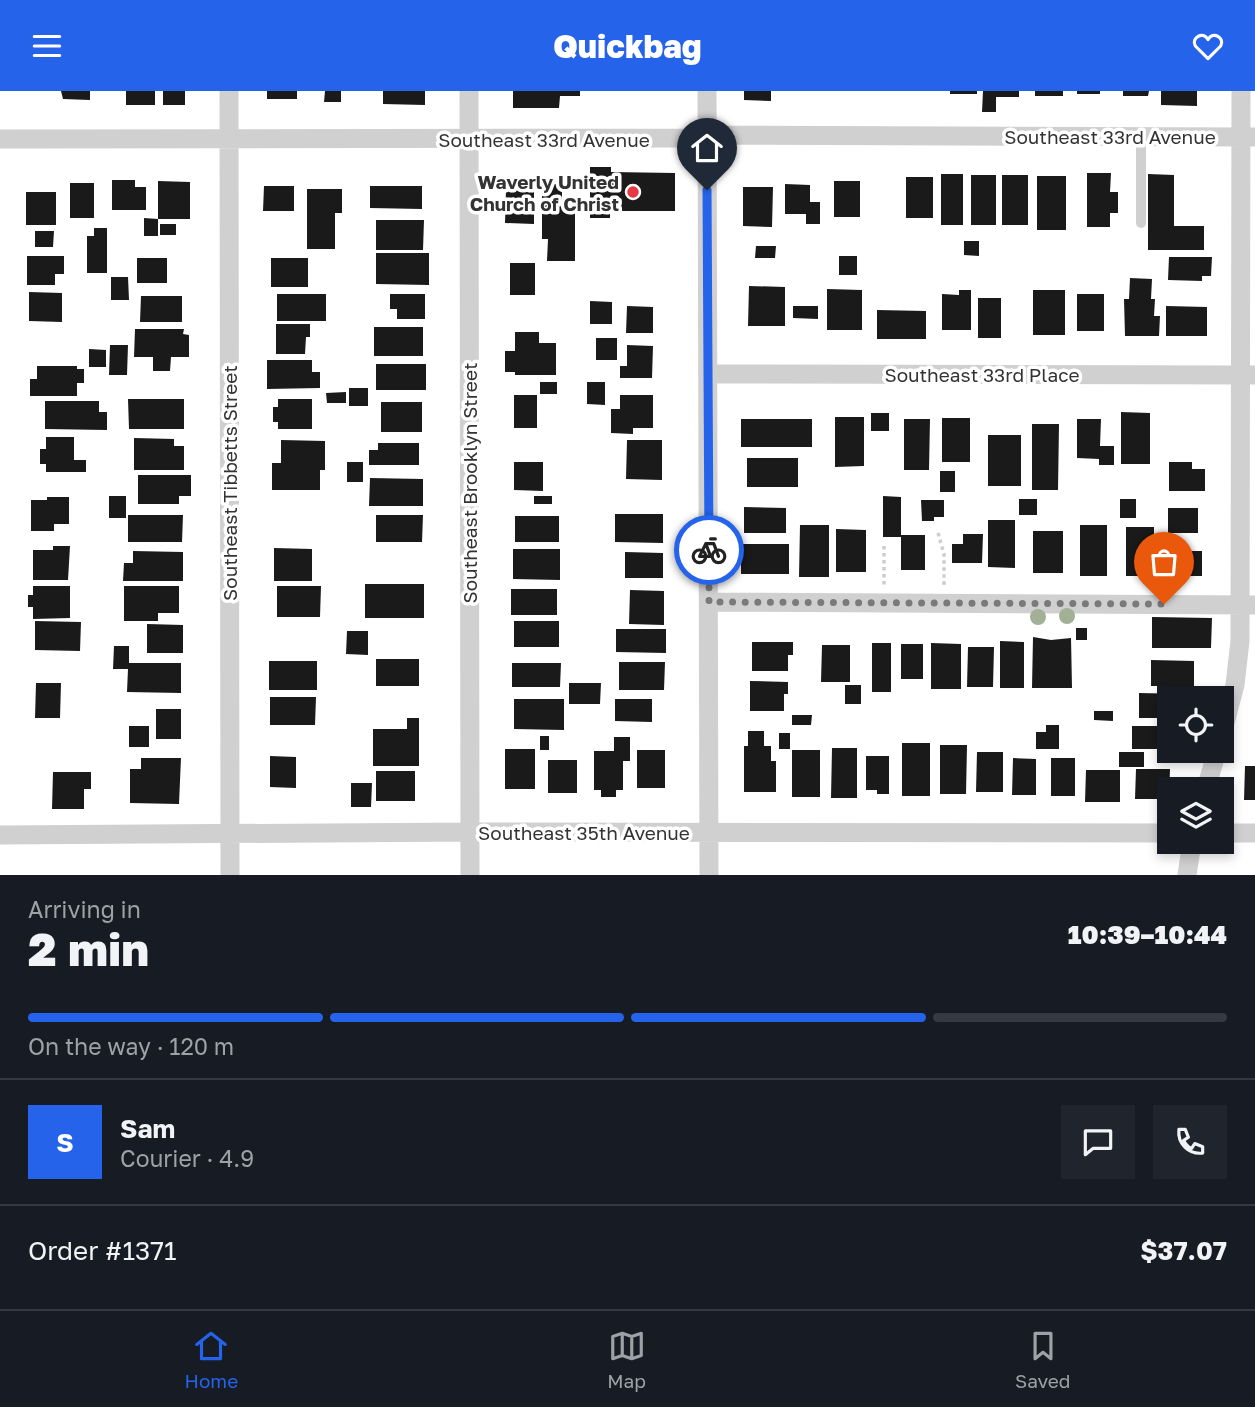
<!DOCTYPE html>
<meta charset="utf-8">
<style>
:root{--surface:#171b24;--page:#20242c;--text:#f1f3f6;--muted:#9ea1a6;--line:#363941;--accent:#2563eb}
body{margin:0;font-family:"Golos Text",sans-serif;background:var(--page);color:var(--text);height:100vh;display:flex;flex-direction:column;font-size:26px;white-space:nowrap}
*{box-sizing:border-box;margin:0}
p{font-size:23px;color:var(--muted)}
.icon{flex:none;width:38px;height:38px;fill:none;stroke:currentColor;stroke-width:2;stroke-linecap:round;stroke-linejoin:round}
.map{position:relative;height:784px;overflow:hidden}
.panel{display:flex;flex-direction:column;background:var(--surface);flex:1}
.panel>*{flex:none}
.controls{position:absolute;left:1157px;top:595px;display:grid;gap:14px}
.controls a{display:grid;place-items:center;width:77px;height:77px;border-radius:0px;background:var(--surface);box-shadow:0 4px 10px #0003;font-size:35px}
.pin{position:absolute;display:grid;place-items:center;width:60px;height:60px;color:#fff;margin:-72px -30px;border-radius:50% 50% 50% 0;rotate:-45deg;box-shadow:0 0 7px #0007}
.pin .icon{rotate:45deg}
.courier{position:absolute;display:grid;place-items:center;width:70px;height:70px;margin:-35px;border:5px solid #2563eb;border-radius:50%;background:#fff;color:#222;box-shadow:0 2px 9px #0007}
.head em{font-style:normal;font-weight:800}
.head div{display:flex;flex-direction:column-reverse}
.head{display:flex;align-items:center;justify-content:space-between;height:119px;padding:0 28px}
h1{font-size:46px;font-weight:800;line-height:52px}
.bar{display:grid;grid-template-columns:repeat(4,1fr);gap:10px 7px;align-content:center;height:84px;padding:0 28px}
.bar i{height:9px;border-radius:5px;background:var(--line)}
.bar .current{background:var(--accent)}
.bar p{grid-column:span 4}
.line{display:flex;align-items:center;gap:18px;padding:0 28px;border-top:2px solid var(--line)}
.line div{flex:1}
.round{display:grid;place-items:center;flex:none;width:74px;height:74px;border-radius:0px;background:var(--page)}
header{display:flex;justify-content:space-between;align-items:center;height:91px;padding:0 28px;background:var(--accent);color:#fff;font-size:32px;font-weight:800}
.menu{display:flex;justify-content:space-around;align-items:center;height:98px;border-top:2px solid var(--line);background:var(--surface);font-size:19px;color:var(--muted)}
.menu a{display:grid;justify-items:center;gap:4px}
.menu .current{color:var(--accent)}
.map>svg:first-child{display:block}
.building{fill:#1a1a1a}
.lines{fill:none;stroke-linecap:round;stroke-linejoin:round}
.path{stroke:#cdcdcd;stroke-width:3.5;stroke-dasharray:3.5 3.5;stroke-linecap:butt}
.lane{stroke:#d0d0d0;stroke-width:10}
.street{stroke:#d0d0d0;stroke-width:19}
.tree{fill:#a2b095}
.done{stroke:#7a7a7a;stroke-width:7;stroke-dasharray:0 12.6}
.route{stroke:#2563eb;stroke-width:9}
.poi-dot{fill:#e63946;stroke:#fff;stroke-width:2.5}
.labels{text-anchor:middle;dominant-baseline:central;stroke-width:7;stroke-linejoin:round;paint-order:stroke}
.street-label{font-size:19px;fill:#333;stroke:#fff}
.poi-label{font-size:19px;font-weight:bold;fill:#333;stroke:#fff;text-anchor:end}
</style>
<header><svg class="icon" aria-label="menu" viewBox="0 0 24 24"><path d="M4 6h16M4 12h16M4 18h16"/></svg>Quickbag<svg class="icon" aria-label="heart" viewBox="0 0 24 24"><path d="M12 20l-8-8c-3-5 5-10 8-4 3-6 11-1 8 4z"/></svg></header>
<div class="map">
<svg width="1255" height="784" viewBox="0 0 1255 784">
<rect width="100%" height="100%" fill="#fff"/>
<!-- building -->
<path class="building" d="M61,0H90V9L63,8Z
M126,0H155V14H126Z
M163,0H185V14H163Z
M267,0H297V8H267Z
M325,0H341V11H324Z
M383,0H425V14L383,13Z
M513,0H580V5H560L559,17H513Z
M744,0H771V10L744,9Z
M950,0H977V3H950Z
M983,0H1019V6H996V21H982Z
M1035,0H1063V5H1035Z
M1077,0H1100V3H1077Z
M1123,0H1149L1148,5H1123Z
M1161,0H1197V15L1161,14Z
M590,76H611V81L675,82V120H610V127H590Z
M1087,82H1111L1110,101H1118V122H1110V136H1087Z
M941,83H963V134H941Z
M1148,83L1174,84V135H1204V159H1148Z
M971,84H996V134H971Z
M1002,84H1028V134H1002Z
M1037,85H1066V139H1037Z
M906,86H933V127H906Z
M112,89H135V96H146V119H112Z
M158,90L190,91V128H158Z
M834,90H860V126H834Z
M70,92H94V127H70Z
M542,93H562V108H575V170H547L548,148H542Z
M785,93L810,94V111H820V133H806V123H785Z
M264,95H294V120H263Z
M370,95H422V118L370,117Z
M743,96H773L772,136L743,135Z
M307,98H342V122H335V158H307Z
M506,98H534V133L505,132Z
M26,101H56V134H26Z
M144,127L158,128V145H144Z
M376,129H424L423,159H376Z
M160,133H176V144H160Z
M94,137H107V182H87V145H94Z
M35,140H54L53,156H35Z
M964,150H979V165L964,164Z
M756,155H776L775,167H755Z
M376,162H429V194L376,193Z
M27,165H64V183H55V194H27Z
M839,165H857V184H839Z
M1169,166H1212L1211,185H1202V190L1168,189Z
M137,167H167V192H137Z
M271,167H308V196H271Z
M510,172H535V204H510Z
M111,186H128L129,209H111Z
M1130,187L1152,188L1151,208H1155L1154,225H1160L1159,245H1125L1124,208H1129Z
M749,195L785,196V235H748Z
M827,198L862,199V239H827Z
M959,199H971V239H942V203L959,204Z
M1033,199H1065V244H1033Z
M29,201L62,202V231L29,230Z
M277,203H326V230H277Z
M390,203H425V228H397V218H390Z
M1077,203H1104V240H1077Z
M141,205H182V231H140Z
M978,207H1001V247H978Z
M590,210L612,211V233H590Z
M627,215L653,216V242H626Z
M793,215H818V228L793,227Z
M1166,215L1207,216V245H1166Z
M877,219L926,220V248H877Z
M276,233H310V246H306L305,263H276Z
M374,236H423V265H374Z
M135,238H184L183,243L189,244V266H171L170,280H153V266H134Z
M515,241H539V252H556V284H515V281H505V260H515Z
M596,247H617V269H596Z
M110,254H128L127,284H109Z
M627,254L653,255L652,287H620V275H627Z
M89,258L106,259V276H89Z
M267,269H312V281H320V297L267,298Z
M376,273H426V299H376Z
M37,275H77V278H84V292H77V305H30V288H37Z
M540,291H557V303H540Z
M587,291H605V314L587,313Z
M349,297H368V315H349Z
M346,301V312H327L326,302Z
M514,304H537V337H514Z
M620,304H653V337H633V343L611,342V318H620Z
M128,308H184V338H129Z
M278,308H312V338H278V331H273V316H278Z
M45,310H99V321H107V339L45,338Z
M381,311H422V341H381Z
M1121,321L1150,322V373H1121Z
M871,322H889V340H871Z
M835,326H864V375L835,376Z
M942,327H970V371H942Z
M741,328H812V356H741Z
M904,328H930L929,379H904Z
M1077,328H1101L1100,355H1114V374H1099V368L1077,367Z
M1032,333H1059L1058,399H1032Z
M988,344H1021V395H988Z
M46,346H74V369H86V381H46V373H40V358H46Z
M134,347L174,348V355H184V379H134Z
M281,349L325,350V379H320V399H272V372H281Z
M627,349H662V389L626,388Z
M378,352H419V374H369V359H378Z
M747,367H798V396H747Z
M347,371H363V391H347Z
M514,371H543V400L514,399Z
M1169,371H1192V378H1205V400H1169Z
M940,380H955V401H940Z
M138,384H191V405H179V413H138Z
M370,387L423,388V415H369Z
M109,405H126V427H109Z
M534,405H552V413H534Z
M883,405L901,406V446H883Z
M47,406H69V433H54V440H31V409H47Z
M1019,408H1037V424H1019Z
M1120,408H1136V427H1120Z
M921,409H944V426H934V430H922Z
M744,416L786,417V442H744Z
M1168,417H1198V442H1168Z
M615,423H663V452L615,451Z
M128,424H183L182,451H128Z
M376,424H423L422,451H376Z
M515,425H559V451H515Z
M988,429H1015V477L988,476Z
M800,434H829V486H799Z
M1080,434H1107V485H1080Z
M1126,436H1154V485H1126Z
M836,438L866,439V481H836Z
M1033,440H1063V482H1033Z
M963,443H983L982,472H952V453H963Z
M901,444H925V479H901Z
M741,453H789V483H741Z
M53,455H70L68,489H33V459H53Z
M274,457L312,458V490H274Z
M513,458H560V489L513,488Z
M133,460L183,461V490H123L124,472H133Z
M1178,460H1202V485H1179V482H1175V468H1178Z
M625,461L663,462V487H625Z
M365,493H424V527H365Z
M33,495H70V527L33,528V516H28V504H33Z
M124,495H179V522H158V530H124Z
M277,495H321L320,526H277Z
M511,498H557V524H511Z
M630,499L664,500V534L629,533Z
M1152,526L1212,527L1211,557H1152Z
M35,530L81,531L80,560L35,559Z
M514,530H559V556H514Z
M147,533L183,534V562H147Z
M1076,537H1087V549H1076Z
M616,538H666V562L616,561Z
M347,540H368V564L346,563Z
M1033,546L1051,549L1071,547L1072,597H1032Z
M1000,550L1024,551V597H1000Z
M752,551H793V564H788V580H752Z
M872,552H891V601H872Z
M931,552L961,553V598H931Z
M901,553H923V588H901Z
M822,554H850V591H821Z
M114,555H129V572H181V602L127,601L128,578H113Z
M968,556H994L993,596H967Z
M376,568H419V595H376Z
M1151,569L1194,570V595H1151Z
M269,570H317V599H269Z
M619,571H665L664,599H619Z
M512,572H561L560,596H512Z
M750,590L788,591V603H784V620H750Z
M36,592H61L60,627H35Z
M569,592H601L600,613H569Z
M845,594H861V613H845Z
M1139,602L1185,603V607H1169V627H1139Z
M270,606H316L315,634H270Z
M514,608H564V639L514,638Z
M615,608H652V631L615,630Z
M156,618H181V648H156Z
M1094,620H1113V630L1094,629Z
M792,624H812L811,634H792Z
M407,627H419V675H373V638H407Z
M1046,634H1059V658H1036V641H1046Z
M129,635H149V656H129Z
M1132,635H1169V658H1132Z
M748,640H764V655H771V670H776V701H744V655H748Z
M779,642H790V658H779Z
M540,645H549V659H540Z
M614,646H630V670H623V699H616V706H601V699H594V660H614Z
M902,652H930V705H902Z
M940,654H967L966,703H940Z
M832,657H857V707H831Z
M505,658H535V698H505Z
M637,659H665V697H637Z
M792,659H820V706H792Z
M977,661H1003V701H976Z
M1119,661H1144V676H1119Z
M270,665L296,666V697L270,696Z
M866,665H889V703H877V699H866Z
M141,667H181L179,713L130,712V678H141Z
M1013,667L1036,668V704H1012Z
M1051,667H1075V705H1051Z
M548,669H577V702H548Z
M1245,675H1255V709H1244Z
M1136,678H1170L1169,708H1135Z
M1086,679H1120V711H1085Z
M376,680H415V710H376Z
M53,681H91V698H84V718H52Z
M351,692H372L371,716H351Z"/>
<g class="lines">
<!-- path -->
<path class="path" d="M938,442L944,463V494
M884,455V494"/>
<!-- lane -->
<path class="lane" d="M1141,46V132"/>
<!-- street -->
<path class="street" d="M229,0L230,784
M469,0L470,784
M707,0L709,784
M0,48L685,47L706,44L1255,46
M708,283L1255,284
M709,511L1255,514
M1222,643L1235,594L1240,550L1241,0
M1206,698L1217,660
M1222,742H1255
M0,744L470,741L1169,742
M1187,784L1192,751"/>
</g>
<!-- trees -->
<g class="tree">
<circle cx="1067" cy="525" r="8"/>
<circle cx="1038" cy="526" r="8"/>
</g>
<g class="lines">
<!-- done -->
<path class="done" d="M709,459V511L1164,513"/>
<!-- route -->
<path class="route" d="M707,99L709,459"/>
</g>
<!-- markers -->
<circle class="poi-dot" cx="633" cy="101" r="7"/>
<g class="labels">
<!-- street labels -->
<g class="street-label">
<text x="1110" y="45">Southeast 33rd Avenue</text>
<text x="544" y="48">Southeast 33rd Avenue</text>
<text x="982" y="283">Southeast 33rd Place</text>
<text transform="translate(229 392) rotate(-90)">Southeast Tibbetts Street</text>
<text transform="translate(469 392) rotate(-90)">Southeast Brooklyn Street</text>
<text x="584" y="741">Southeast 35th Avenue</text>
</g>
<!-- poi labels -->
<g class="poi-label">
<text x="619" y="90">Waverly United<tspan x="619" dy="22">Church of Christ</tspan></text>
</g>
</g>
</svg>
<div class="controls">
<a><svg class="icon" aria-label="locate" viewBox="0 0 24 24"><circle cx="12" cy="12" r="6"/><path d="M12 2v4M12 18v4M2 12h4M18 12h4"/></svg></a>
<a><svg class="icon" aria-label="layers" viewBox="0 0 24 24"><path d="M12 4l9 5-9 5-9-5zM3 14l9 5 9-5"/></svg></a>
</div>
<div class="pin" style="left:1164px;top:513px;background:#ea580c"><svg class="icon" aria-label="bag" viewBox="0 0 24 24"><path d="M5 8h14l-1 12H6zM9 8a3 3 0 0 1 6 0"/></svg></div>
<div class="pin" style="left:707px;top:99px;background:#1f2937"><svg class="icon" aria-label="home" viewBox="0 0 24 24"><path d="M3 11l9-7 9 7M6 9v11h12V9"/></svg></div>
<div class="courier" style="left:709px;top:459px"><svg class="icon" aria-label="bike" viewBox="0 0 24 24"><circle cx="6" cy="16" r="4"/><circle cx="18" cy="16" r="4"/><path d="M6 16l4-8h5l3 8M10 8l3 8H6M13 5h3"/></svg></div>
</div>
<section class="panel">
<div class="head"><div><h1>2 min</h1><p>Arriving in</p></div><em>10:39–10:44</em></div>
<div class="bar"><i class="current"></i><i class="current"></i><i class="current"></i><i></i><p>On the way · 120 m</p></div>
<div class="line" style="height:126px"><b class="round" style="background:var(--accent);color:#fff">S</b><div><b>Sam</b><p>Courier · 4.9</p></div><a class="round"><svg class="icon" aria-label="chat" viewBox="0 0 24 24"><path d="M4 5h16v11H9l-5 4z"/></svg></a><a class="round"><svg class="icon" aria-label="phone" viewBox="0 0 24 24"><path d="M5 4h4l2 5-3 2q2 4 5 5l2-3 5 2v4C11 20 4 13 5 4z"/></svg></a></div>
<div class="line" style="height:91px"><div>Order #1371</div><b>$37.07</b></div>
</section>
<nav class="menu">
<a class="current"><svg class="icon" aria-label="home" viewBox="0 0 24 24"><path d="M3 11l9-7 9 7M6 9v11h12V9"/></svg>Home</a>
<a><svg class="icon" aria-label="map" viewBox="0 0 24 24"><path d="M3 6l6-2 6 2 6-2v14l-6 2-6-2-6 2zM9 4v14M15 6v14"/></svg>Map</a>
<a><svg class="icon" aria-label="saved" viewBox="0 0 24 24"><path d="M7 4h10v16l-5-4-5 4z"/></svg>Saved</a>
</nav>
